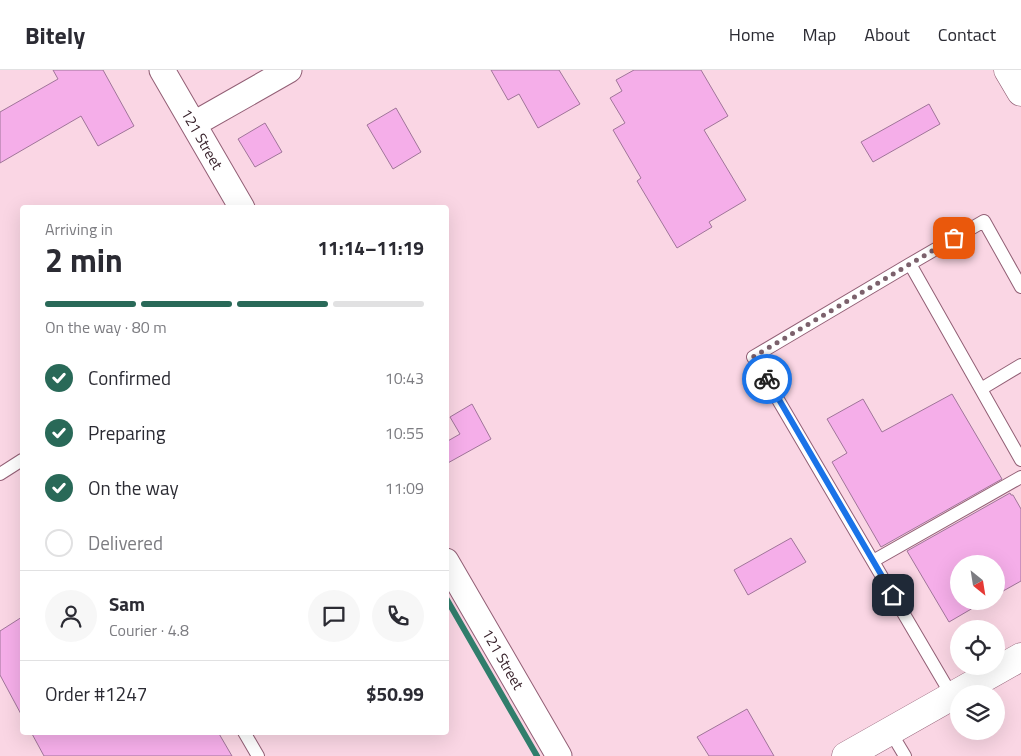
<!DOCTYPE html>
<meta charset="utf-8">
<style>
:root{--surface:#fff;--page:#f7f7f7;--text:#2b2b33;--muted:#7c7c81;--line:#e1e1e2;--accent:#296958}
body{margin:0;font-family:"Titillium Web",sans-serif;background:var(--page);color:var(--text);height:100vh;display:flex;flex-direction:column;font-size:19px;white-space:nowrap}
*{box-sizing:border-box;margin:0}
p{font-size:16px;color:var(--muted)}
.icon{flex:none;width:28px;height:28px;fill:none;stroke:currentColor;stroke-width:2;stroke-linecap:round;stroke-linejoin:round}
.map{position:relative;flex:1;overflow:hidden}
.details{position:absolute;left:20px;top:135px;width:429px;height:530px;display:flex;flex-direction:column;background:var(--surface);border-radius:5px;box-shadow:0 5px 20px #0002}
.details>*{flex:none}
.needle{width:32px;rotate:150deg}
.buttons{position:absolute;left:950px;top:485px;display:grid;gap:10px}
.buttons a{display:grid;place-items:center;width:55px;height:55px;border-radius:50%;background:var(--surface);box-shadow:0 5px 20px #0002;font-size:25px}
.pin{position:absolute;display:grid;place-items:center;width:42px;height:42px;color:#fff;margin:-21px;border-radius:10px;box-shadow:0 2px 8px #0006}
.courier{position:absolute;display:grid;place-items:center;width:50px;height:50px;margin:-25px;border:4px solid #1a73e8;border-radius:50%;background:#fff;color:#222;box-shadow:0 1px 6px #0007}
.summary em{font-style:normal;font-weight:700}
.summary div{display:flex;flex-direction:column-reverse}
.summary{display:flex;align-items:center;justify-content:space-between;height:85px;padding:0 25px}
h1{font-size:32px;font-weight:700;line-height:38px}
.bar{display:grid;grid-template-columns:repeat(4,1fr);gap:8px 5px;align-content:center;height:60px;padding:0 25px}
.bar i{height:6px;border-radius:4px;background:var(--line)}
.bar .on{background:var(--accent)}
.bar p{grid-column:span 4}
.line{display:flex;align-items:center;gap:12px;padding:0 25px;border-top:1px solid var(--line)}
.line div{flex:1}
.round{display:grid;place-items:center;flex:none;width:52px;height:52px;border-radius:26px;background:var(--page)}
ol{padding:0 25px;list-style:none}
li{display:flex;align-items:center;gap:15px;height:55px}
li p{margin-inline-start:auto}
li .icon{padding:5px;border-radius:50%;background:var(--accent);color:#fff;stroke-width:4}
li:last-child{color:var(--muted)}
li i{width:28px;height:28px;border:2px solid var(--line);border-radius:50%}
header{display:flex;align-items:center;gap:30px;box-sizing:border-box;height:70px;padding:0 25px;background:var(--surface);border-bottom:1px solid var(--line)}
header strong{font-size:24px}
nav{display:flex;gap:28px;margin-inline-start:auto;font-size:18px}
.map>svg:first-child{display:block}
.lines{fill:none;stroke-linecap:round;stroke-linejoin:round}
.stream{stroke:#317e6c;stroke-width:6}
.building{fill:#f5aee9;stroke:#a07599}
.service-casing{stroke:#925f75;stroke-width:14}
.minor-casing{stroke:#925f75;stroke-width:27}
.tertiary-casing{stroke:#925f75;stroke-width:29}
.secondary-casing{stroke:#925f75;stroke-width:29}
.service{stroke:#fff;stroke-width:12}
.minor{stroke:#fff;stroke-width:25}
.tertiary{stroke:#fff;stroke-width:28}
.secondary{stroke:#fff;stroke-width:28}
.done{stroke:#7c616c;stroke-width:5;stroke-dasharray:0 9}
.route{stroke:#1a73e8;stroke-width:6}
.labels{text-anchor:middle;dominant-baseline:central;stroke-width:4;stroke-linejoin:round;paint-order:stroke}
.street-label{font-size:15px;fill:#38222b;stroke:#fff}
</style>
<header>
<strong>Bitely</strong>
<nav><a>Home</a><a>Map</a><a>About</a><a>Contact</a></nav>
</header>
<div class="map">
<svg width="1021" height="686" viewBox="0 0 1021 686">
<rect width="100%" height="100%" fill="#fad6e4"/>
<g class="lines">
<!-- stream -->
<path class="stream" d="M446,528L537,686"/>
</g>
<!-- building -->
<path class="building" d="M53,0H103L134,56L98,76L81,46L0,93V42L58,9Z
M491,0H559L580,34L538,58L519,24L508,30Z
M634,0H701L728,46L704,60L746,130L709,152L712,157L677,178L637,111L641,108L613,60L625,53L610,28L622,21L616,10Z
M929,34L940,54L873,92L861,72Z
M396,38L421,82L393,99L367,55Z
M265,53L282,82L255,97L238,69Z
M952,324L1002,409L881,477L832,392L847,383L827,349L863,329L882,362Z
M472,334L491,369L446,394V372L460,364L450,347Z
M1010,423L1011,425H1013L1021,439V511L996,525V494H959V531H985L949,552L907,481Z
M791,468L806,492L748,525L734,500Z
M22,547V646L0,605V561Z
M747,639L774,686H709L697,667Z
M31,662H218L232,686H44Z"/>
<g class="lines">
<defs>
<path id="service" d="M910,194L753,287L952,626
M1021,217L984,151L910,194L1021,390
M981,319L1021,295
M0,404L22,390
M873,491L1021,407
M890,661L905,686
M244,662L258,686"/>
<path id="minor" d="M162,0L242,138
M194,54L289,0
M446,491L559,686"/>
<path id="tertiary" d="M846,686L1021,587"/>
<path id="secondary" d="M1008,0L1021,22"/>
</defs>
<!-- service casing -->
<use href="#service" class="service-casing"/>
<!-- minor casing -->
<use href="#minor" class="minor-casing"/>
<!-- tertiary casing -->
<use href="#tertiary" class="tertiary-casing"/>
<!-- secondary casing -->
<use href="#secondary" class="secondary-casing"/>
<!-- service -->
<use href="#service" class="service"/>
<!-- minor -->
<use href="#minor" class="minor"/>
<!-- tertiary -->
<use href="#tertiary" class="tertiary"/>
<!-- secondary -->
<use href="#secondary" class="secondary"/>
</g>
<g class="lines">
<!-- done -->
<path class="done" d="M767,309L753,287L954,168"/>
<!-- route -->
<path class="route" d="M767,309L893,525"/>
</g>
<g class="labels">
<!-- street labels -->
<g class="street-label">
<text transform="translate(202 69) rotate(60)">121 Street</text>
<text transform="translate(503 589) rotate(60)">121 Street</text>
</g>
</g>
</svg>
<div class="buttons">
<a><svg class="needle" viewBox="-14 -14 28 28"><path d="M0-13l5 13h-10z" fill="#e53935"/><path d="M0 13l5-13h-10z" fill="#7c7c81"/></svg></a>
<a><svg class="icon" aria-label="locate" viewBox="0 0 24 24"><circle cx="12" cy="12" r="6"/><path d="M12 2v4M12 18v4M2 12h4M18 12h4"/></svg></a>
<a><svg class="icon" aria-label="layers" viewBox="0 0 24 24"><path d="M12 4l9 5-9 5-9-5zM3 14l9 5 9-5"/></svg></a>
</div>
<div class="pin" style="left:954px;top:168px;background:#ea580c"><svg class="icon" aria-label="bag" viewBox="0 0 24 24"><path d="M5 8h14l-1 12H6zM9 8a3 3 0 0 1 6 0"/></svg></div>
<div class="pin" style="left:893px;top:525px;background:#1f2937"><svg class="icon" aria-label="home" viewBox="0 0 24 24"><path d="M3 11l9-7 9 7M6 9v11h12V9"/></svg></div>
<div class="courier" style="left:767px;top:309px"><svg class="icon" aria-label="bike" viewBox="0 0 24 24"><circle cx="6" cy="16" r="4"/><circle cx="18" cy="16" r="4"/><path d="M6 16l4-8h5l3 8M10 8l3 8H6M13 5h3"/></svg></div>
<section class="details">
<div class="summary"><div><h1>2 min</h1><p>Arriving in</p></div><em>11:14–11:19</em></div>
<div class="bar"><i class="on"></i><i class="on"></i><i class="on"></i><i></i><p>On the way · 80 m</p></div>
<ol>
<li><svg class="icon" aria-label="check" viewBox="0 0 24 24"><path d="M5 12l5 5 9-10"/></svg>Confirmed<p>10:43</p></li>
<li><svg class="icon" aria-label="check" viewBox="0 0 24 24"><path d="M5 12l5 5 9-10"/></svg>Preparing<p>10:55</p></li>
<li><svg class="icon" aria-label="check" viewBox="0 0 24 24"><path d="M5 12l5 5 9-10"/></svg>On the way<p>11:09</p></li>
<li><i></i>Delivered</li>
</ol>
<div class="line" style="height:90px"><a class="round"><svg class="icon" aria-label="person" viewBox="0 0 24 24"><circle cx="12" cy="8" r="4"/><path d="M4 21q1-7 8-7t8 7"/></svg></a><div><b>Sam</b><p>Courier · 4.8</p></div><a class="round"><svg class="icon" aria-label="chat" viewBox="0 0 24 24"><path d="M4 5h16v11H9l-5 4z"/></svg></a><a class="round"><svg class="icon" aria-label="phone" viewBox="0 0 24 24"><path d="M5 4h4l2 5-3 2q2 4 5 5l2-3 5 2v4C11 20 4 13 5 4z"/></svg></a></div>
<div class="line" style="height:65px"><div>Order #1247</div><b>$50.99</b></div>
</section>
</div>
